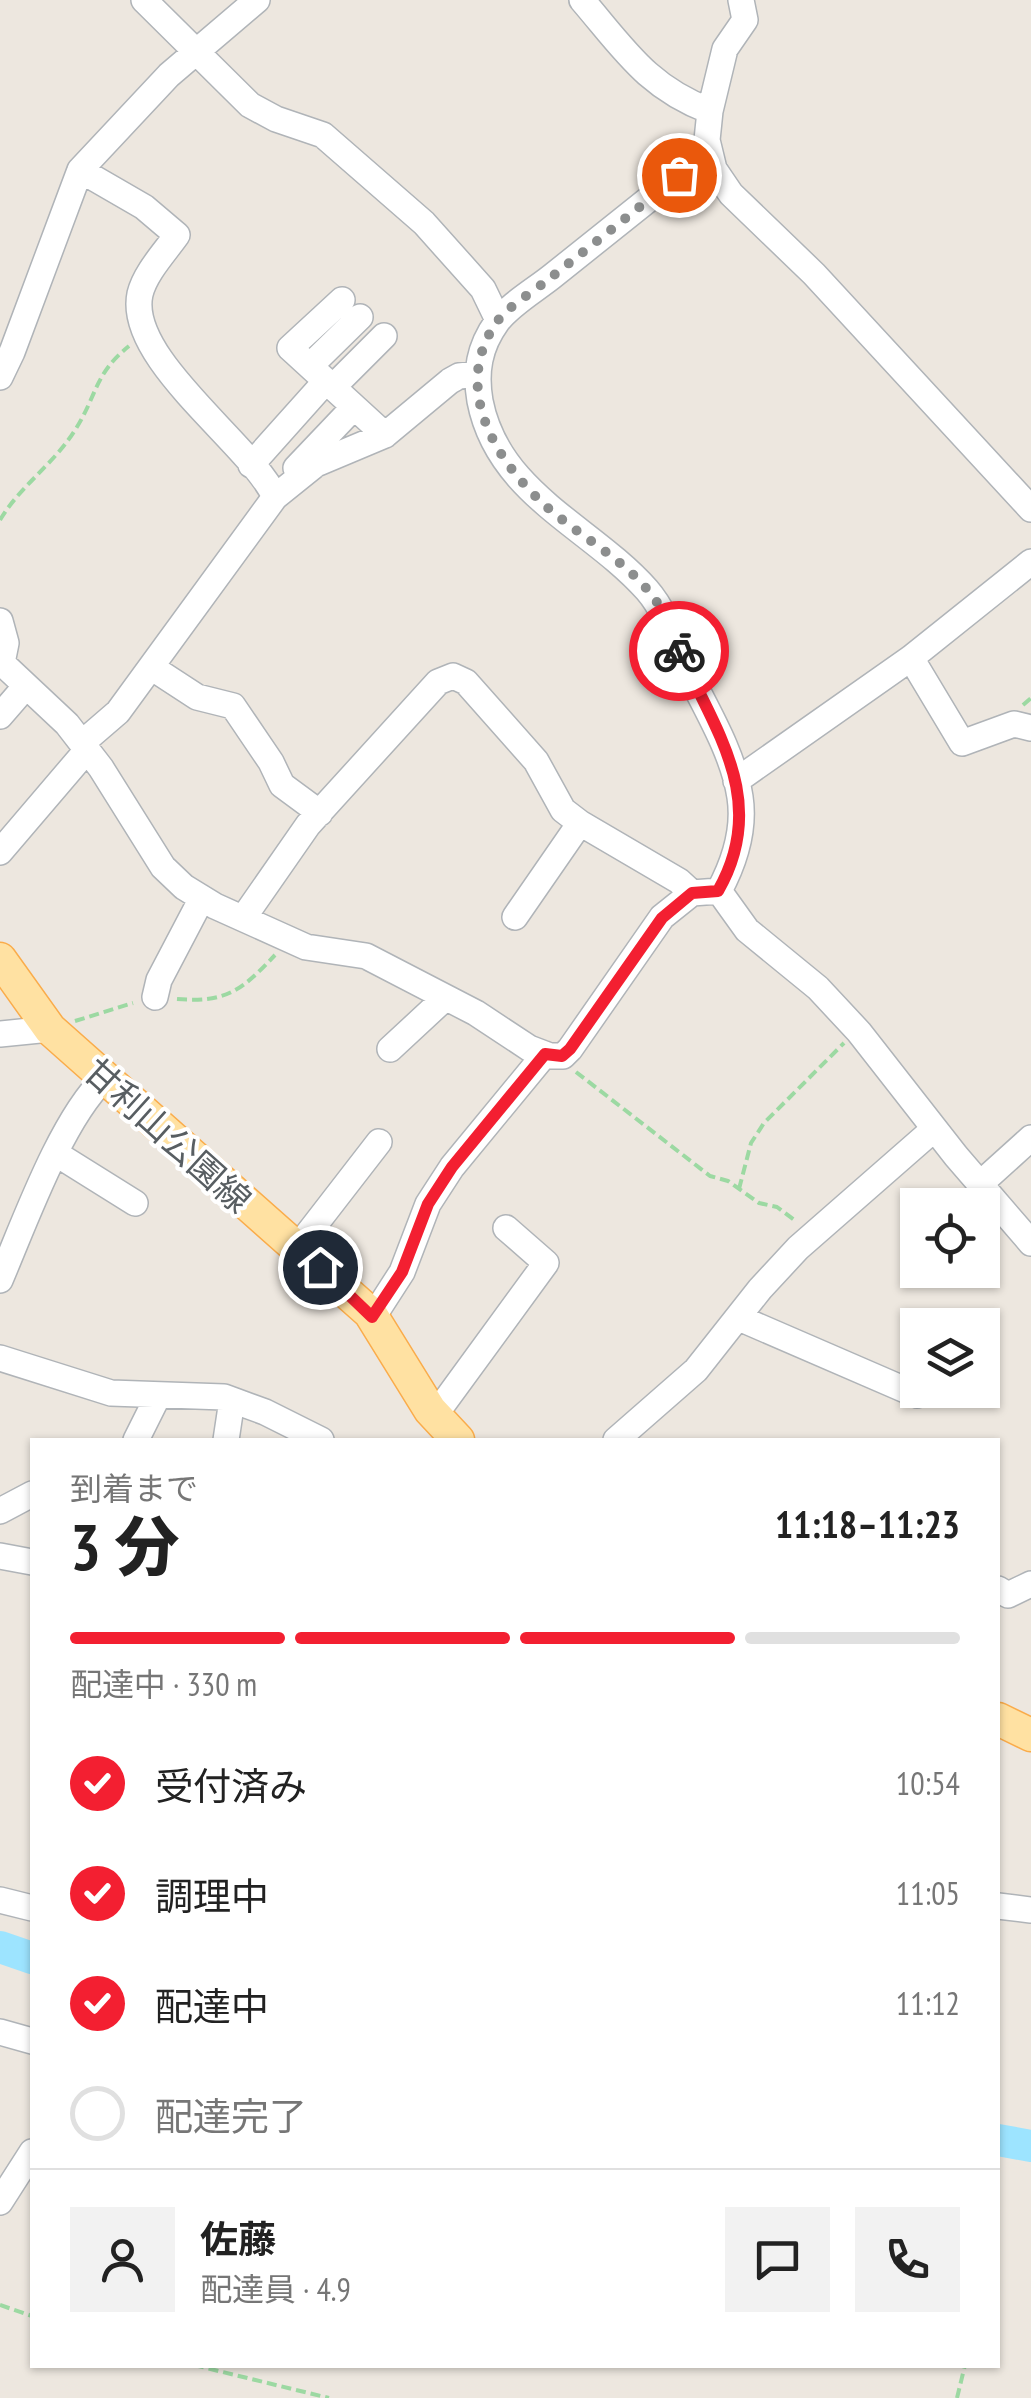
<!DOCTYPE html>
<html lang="ja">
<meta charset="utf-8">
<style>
:root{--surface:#fff;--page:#f2f2f2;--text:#222;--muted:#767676;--line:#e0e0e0;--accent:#f31f31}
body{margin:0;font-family:"PT Sans Narrow","Noto Sans JP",sans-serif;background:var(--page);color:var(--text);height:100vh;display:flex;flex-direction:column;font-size:38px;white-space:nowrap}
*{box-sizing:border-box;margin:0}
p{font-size:32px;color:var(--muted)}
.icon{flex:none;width:55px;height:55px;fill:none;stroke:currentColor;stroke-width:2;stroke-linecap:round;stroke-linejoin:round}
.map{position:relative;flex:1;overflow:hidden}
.drawer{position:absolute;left:30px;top:1438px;width:970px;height:930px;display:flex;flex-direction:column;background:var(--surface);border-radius:0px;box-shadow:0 2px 8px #0004}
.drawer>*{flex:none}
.fabs{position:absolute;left:900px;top:1188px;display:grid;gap:20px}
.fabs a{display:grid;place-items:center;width:100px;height:100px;border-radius:0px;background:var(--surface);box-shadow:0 2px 8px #0004;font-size:50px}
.pin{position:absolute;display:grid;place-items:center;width:85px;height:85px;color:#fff;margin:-42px;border:5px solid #fff;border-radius:50%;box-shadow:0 2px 10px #0007}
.courier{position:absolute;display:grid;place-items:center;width:100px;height:100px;margin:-50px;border:8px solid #f31f31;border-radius:50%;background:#fff;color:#222;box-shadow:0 2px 12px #0007}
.head em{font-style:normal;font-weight:800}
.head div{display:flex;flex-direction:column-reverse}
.head{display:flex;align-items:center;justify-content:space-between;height:170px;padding:0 40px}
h1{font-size:65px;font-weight:800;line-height:75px}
.bar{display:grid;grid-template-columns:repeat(4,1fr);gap:15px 10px;align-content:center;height:120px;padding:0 40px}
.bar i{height:12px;border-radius:8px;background:var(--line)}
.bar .active{background:var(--accent)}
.bar p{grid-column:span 4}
.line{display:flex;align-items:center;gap:25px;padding:0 40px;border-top:2px solid var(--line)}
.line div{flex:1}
.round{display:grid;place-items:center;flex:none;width:105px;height:105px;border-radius:0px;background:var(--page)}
ol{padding:0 40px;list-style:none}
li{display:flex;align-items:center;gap:30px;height:110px}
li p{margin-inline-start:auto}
li .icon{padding:10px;border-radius:50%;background:var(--accent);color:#fff;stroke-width:4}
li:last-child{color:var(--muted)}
li i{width:55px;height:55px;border:5px solid var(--line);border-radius:50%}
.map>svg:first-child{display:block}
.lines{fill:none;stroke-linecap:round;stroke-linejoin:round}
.river{stroke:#9de4ff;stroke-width:32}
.minor-casing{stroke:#b0b4b8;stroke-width:28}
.major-casing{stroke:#faac4b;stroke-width:35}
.path{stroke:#9cd9a2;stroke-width:4;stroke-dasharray:10 5;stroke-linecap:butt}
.minor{stroke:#fff;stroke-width:25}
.major{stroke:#ffe1a2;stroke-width:32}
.done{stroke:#8c8e8e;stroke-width:10;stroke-dasharray:0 18}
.route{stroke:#f31f31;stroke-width:12}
.labels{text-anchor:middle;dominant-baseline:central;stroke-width:8;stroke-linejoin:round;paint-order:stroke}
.street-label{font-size:35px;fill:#585e62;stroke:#fff}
</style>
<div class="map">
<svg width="1031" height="2398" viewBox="0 0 1031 2398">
<rect width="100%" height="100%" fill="#ede7df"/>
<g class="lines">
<!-- river -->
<path class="river" d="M0,1947L32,1958
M998,2140L1031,2146"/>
<defs>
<path id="minor" d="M144,0L250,105L276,119L323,135L424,223L483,289L498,320
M582,0C624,49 647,87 710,111L707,140L714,169L731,194L814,274L1031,509
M710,111L725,49L745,20L741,0
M709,151C658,192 607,233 555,274C537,289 510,304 497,322C479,347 475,372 480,401C498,494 590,526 647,590C666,612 673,638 684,664C704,706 733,751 740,797C745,830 734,863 719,891
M80,170L144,207L177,235C165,252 145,273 140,294C126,359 251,444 275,497
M342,300L290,348L385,435
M310,366L360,317
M0,377L12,352L80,170L169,75L257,0
M333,387L384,336
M251,465L326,381
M296,468L354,407
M0,621L6,643L2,663L67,724L101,768L163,867L184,887L215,906L306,947L366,956L476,1013L529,1048L550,1056H563L570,1049L662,917L692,893L719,891
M911,658L962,743L1014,724L1031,728
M151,667L197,697L233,706L271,762L282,785L320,813
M0,716L26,686
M82,743L118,712L275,497L316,464L385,435L450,381L459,376L478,374
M736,781L911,658L1031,562
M0,852L87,750
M719,891L747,930L818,988L859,1032L956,1156L1031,1243
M244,917L308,825L438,682L453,676L466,682L536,761L563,810L580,823L679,881L692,893
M515,917L580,823
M155,997L159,980L202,898
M0,1034L50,1029
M390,1049L445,998
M55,1153L135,1203
M980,1184L1031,1138
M297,1248L379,1142
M0,1280C24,1224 61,1120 104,1079
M373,1317L402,1272L428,1204L452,1167L545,1054
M739,1318L917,1395
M0,1358L111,1393L224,1397L265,1412L321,1440
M435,1415L546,1263L506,1228
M136,1440L158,1396
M226,1440L232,1400
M616,1440L696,1370L760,1289L798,1248L934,1129
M0,1511L32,1494
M0,1556L32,1562
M998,1589L1008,1595L1031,1584
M0,1900L32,1908
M998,1906L1031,1910
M0,2032L32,2041
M0,2202L32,2152"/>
<path id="major" d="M0,959L50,1029L370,1313L430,1410L458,1440
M998,1719L1031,1735"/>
</defs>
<!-- minor casing -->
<use href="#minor" class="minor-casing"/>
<!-- major casing -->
<use href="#major" class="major-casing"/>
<!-- path -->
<path class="path" d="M0,520C20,486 54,464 75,430C97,396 94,374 129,346
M1023,705L1031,698
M177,999C227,1003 242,990 275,955
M75,1021L133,1003
M576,1072L710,1176L728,1181L759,1203L777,1207L797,1222
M739,1189L751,1143L764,1123L844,1043
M0,2305L32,2316
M194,2365L329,2398
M957,2398L965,2365"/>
<!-- minor -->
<use href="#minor" class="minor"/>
<!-- major -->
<use href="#major" class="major"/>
</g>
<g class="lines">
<!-- done -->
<path class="done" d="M679,651C673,640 671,626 665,616C641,568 587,542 548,508C496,462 451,389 496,323C508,306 533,292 549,279C592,245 636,210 679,175"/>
<!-- route -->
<path class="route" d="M320,1267L372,1317L402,1272L428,1204L452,1167L545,1054L562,1056L570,1049L662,918L692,893L718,891C769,802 717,733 679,651"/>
</g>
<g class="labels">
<!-- street labels -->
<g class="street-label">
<text transform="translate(168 1135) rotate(42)">甘利山公園線</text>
</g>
</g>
</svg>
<div class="fabs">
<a><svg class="icon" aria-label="locate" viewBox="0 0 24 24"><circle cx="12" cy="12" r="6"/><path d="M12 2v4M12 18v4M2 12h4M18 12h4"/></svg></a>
<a><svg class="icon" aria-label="layers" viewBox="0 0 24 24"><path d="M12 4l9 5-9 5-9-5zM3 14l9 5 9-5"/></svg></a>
</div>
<div class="pin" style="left:679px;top:175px;background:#ea580c"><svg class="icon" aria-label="bag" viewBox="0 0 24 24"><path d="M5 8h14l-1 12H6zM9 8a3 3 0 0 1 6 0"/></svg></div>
<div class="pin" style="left:320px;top:1267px;background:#1f2937"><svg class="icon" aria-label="home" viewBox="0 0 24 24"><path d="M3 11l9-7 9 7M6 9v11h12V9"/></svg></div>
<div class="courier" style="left:679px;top:651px"><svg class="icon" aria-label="bike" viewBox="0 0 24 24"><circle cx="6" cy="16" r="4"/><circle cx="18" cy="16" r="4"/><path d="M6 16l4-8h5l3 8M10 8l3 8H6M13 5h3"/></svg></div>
<section class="drawer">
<div class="head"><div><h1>3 分</h1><p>到着まで</p></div><em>11:18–11:23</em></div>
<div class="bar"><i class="active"></i><i class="active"></i><i class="active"></i><i></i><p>配達中 · 330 m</p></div>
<ol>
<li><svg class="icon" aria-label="check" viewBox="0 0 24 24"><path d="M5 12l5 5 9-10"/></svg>受付済み<p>10:54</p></li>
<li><svg class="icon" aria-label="check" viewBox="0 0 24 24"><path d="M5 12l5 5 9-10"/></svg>調理中<p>11:05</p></li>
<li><svg class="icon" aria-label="check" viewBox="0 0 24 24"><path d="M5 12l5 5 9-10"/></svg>配達中<p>11:12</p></li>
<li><i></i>配達完了</li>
</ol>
<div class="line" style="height:180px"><a class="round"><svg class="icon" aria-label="person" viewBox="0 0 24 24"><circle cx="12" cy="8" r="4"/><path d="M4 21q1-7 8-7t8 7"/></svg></a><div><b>佐藤</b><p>配達員 · 4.9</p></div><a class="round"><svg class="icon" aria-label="chat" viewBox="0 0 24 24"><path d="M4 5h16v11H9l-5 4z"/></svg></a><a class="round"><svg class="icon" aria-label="phone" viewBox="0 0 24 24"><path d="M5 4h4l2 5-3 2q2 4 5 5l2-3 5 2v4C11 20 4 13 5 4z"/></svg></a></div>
</section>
</div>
